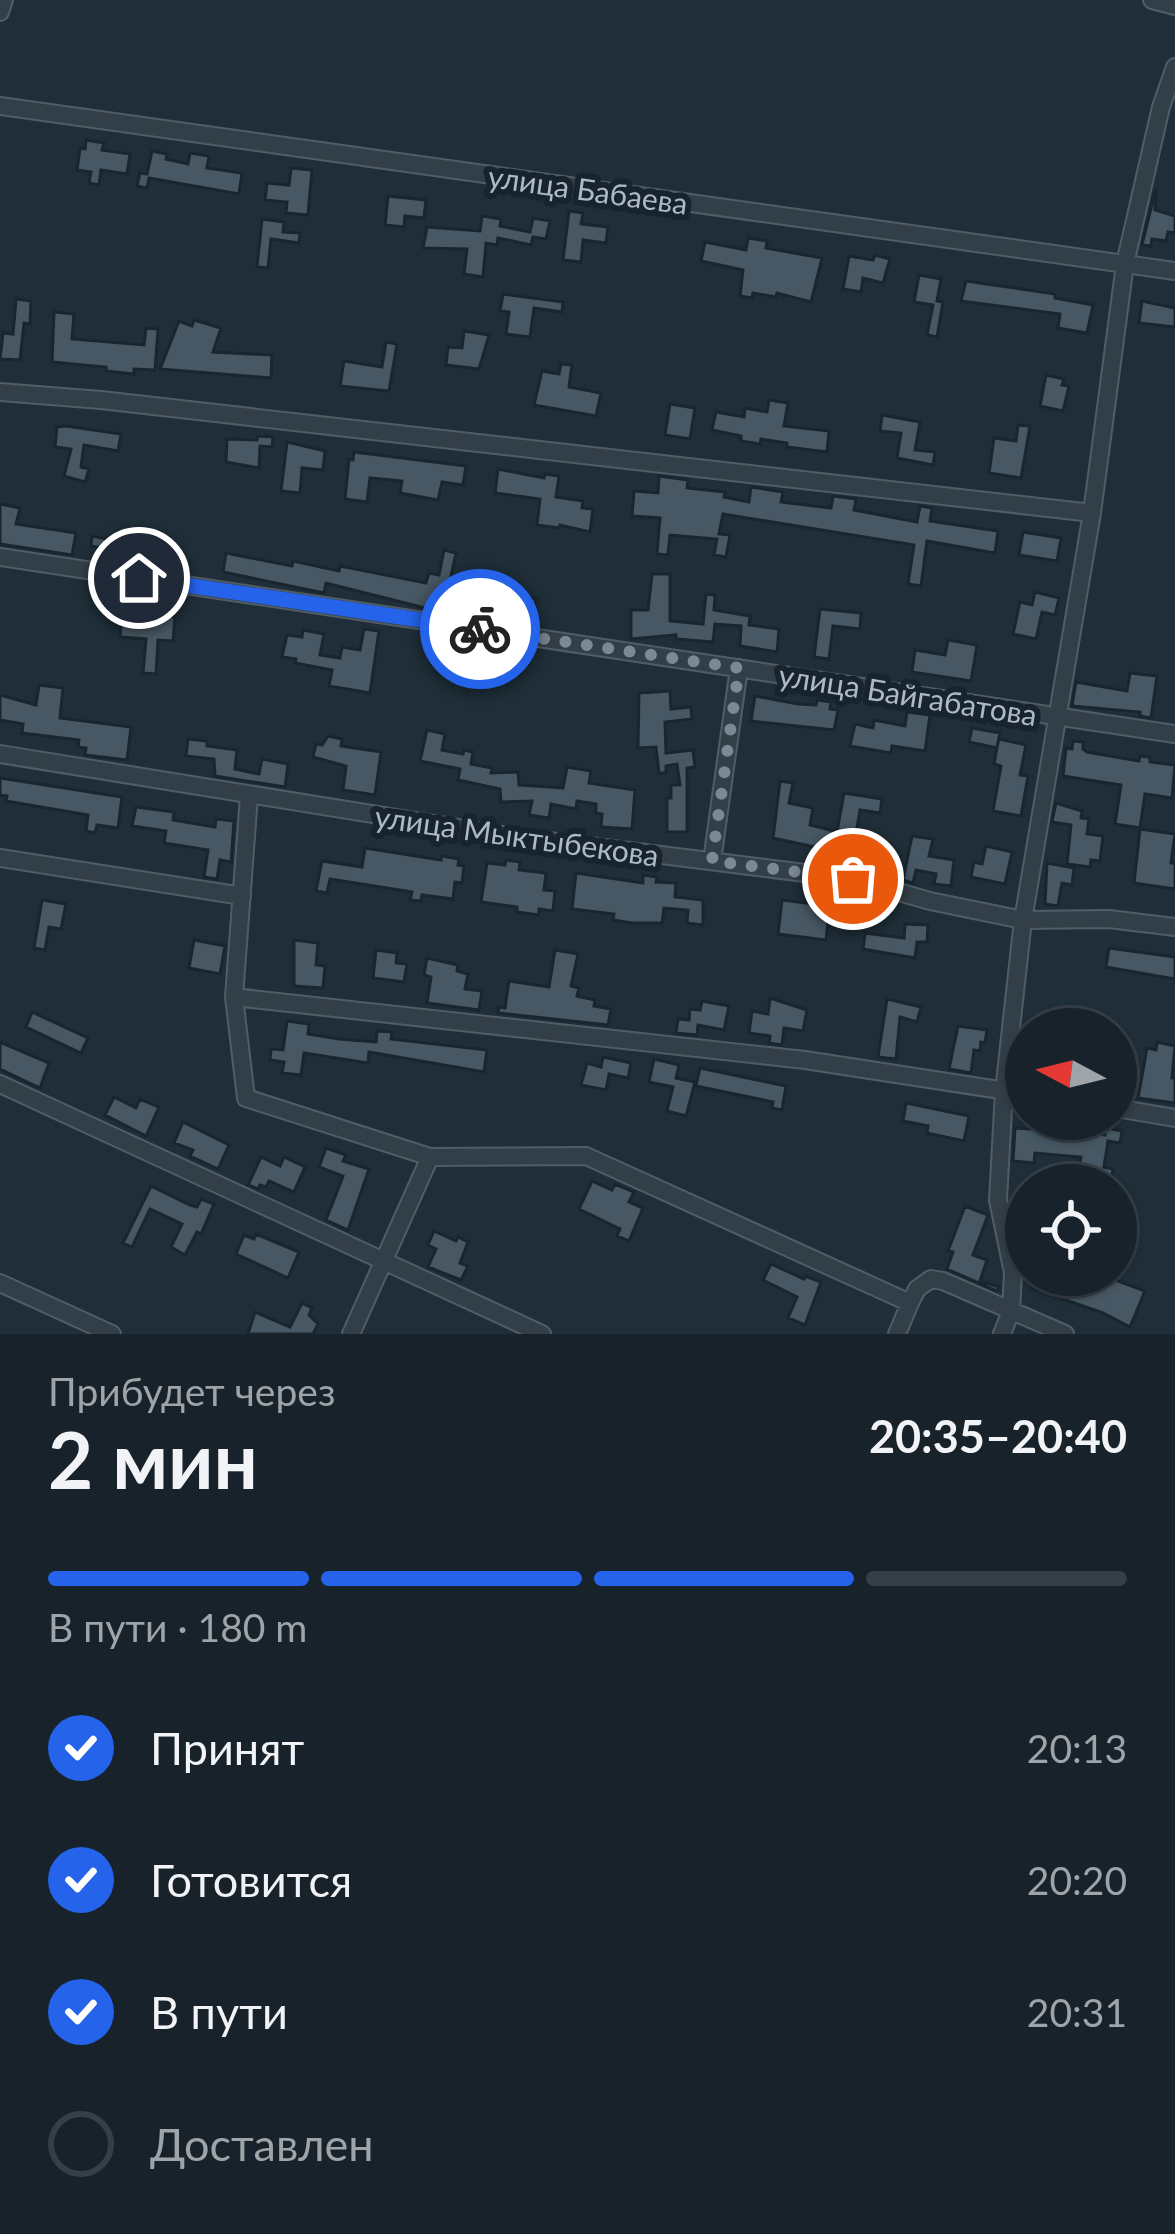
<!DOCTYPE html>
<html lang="ru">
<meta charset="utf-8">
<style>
:root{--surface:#17222a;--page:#202a32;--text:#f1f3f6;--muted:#9ea4a8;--line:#363f47;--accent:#2563eb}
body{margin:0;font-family:Lato,sans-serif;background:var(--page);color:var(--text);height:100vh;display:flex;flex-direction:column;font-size:45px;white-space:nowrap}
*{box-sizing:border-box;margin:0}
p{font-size:39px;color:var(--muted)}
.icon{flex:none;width:66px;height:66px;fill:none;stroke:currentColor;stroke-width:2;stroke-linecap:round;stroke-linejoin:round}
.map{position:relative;height:1334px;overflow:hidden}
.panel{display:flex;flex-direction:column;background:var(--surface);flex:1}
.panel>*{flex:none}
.needle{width:78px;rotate:277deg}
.tools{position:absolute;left:1005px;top:1008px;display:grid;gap:24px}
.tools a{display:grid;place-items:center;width:132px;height:132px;border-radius:50%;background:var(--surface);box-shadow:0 3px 9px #0004,0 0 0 3px var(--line);font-size:60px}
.pin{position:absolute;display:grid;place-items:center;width:102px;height:102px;color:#fff;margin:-51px;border:6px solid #fff;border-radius:50%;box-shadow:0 3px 12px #0007}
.courier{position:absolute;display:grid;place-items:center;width:120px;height:120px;margin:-60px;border:9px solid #2563eb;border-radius:50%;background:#fff;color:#222;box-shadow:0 3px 15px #0007}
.headline em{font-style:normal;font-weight:700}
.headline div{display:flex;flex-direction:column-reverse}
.headline{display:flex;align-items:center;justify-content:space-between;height:204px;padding:0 48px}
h1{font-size:78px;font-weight:700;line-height:90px}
.bar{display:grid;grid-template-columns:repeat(4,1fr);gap:18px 12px;align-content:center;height:144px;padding:0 48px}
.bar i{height:15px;border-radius:9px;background:var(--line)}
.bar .active{background:var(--accent)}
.bar p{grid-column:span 4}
ol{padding:0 48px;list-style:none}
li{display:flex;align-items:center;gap:36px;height:132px}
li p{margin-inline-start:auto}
li .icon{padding:12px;border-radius:50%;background:var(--accent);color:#fff;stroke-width:4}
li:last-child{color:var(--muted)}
li i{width:66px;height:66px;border:6px solid var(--line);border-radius:50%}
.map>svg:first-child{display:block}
.building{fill:#475864;stroke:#1a262f;stroke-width:3}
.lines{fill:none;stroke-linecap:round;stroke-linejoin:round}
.minor-casing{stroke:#505d66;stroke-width:20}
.minor{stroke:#333f48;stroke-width:16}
.done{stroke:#7b8994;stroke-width:12;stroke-dasharray:0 21.6}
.route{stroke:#2563eb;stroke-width:15}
.labels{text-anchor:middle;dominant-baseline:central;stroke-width:12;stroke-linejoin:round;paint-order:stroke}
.street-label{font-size:30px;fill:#adbac5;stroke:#18242d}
</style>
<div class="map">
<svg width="1175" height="1334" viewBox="0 0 1175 1334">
<rect width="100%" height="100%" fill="#1f2e38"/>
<!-- building -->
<path class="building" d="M86,140L104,143L102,150L130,154L127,174L101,170L99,185L89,183L91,172L77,170L80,148L85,149Z
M152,151L167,154L166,159L188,164L190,153L209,156L207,168L242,173L239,194L149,178L147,188L137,186L140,173L147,174Z
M291,168L312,170L308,215L286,213L287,202L265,200L267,183L289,185Z
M1156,188L1155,210L1175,216V233L1168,232L1166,241L1152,239L1151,246L1142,245Z
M388,196L426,200L424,218L405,216L404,227L385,225Z
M569,211L583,213L581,224L608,227L606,243L583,240L581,262L563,260Z
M482,216L501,219L500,226L530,232L533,218L550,221L546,239L533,237L531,245L498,238L497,245L486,243L483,277L464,274L467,249L423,248L427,227L480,231Z
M262,219L284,222L283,232L300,233L299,243L271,239L268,268L257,267Z
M748,238L767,241L766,248L822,258L811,302L777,293L776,297L753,293L752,298L740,296L743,270L701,261L705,242L746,250Z
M875,255L890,259L883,283L863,278L861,292L843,289L849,256L873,260Z
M919,275L941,279L937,301L943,302L937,337L927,335L933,305L914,302Z
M966,281L1055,294V298L1093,305L1087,333L1058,328L1060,314L961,301Z
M503,294L563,302L562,312L534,308L530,337L506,334L509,312L500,311Z
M16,299L31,301L30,324L24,323L20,360L0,359L3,333L13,334Z
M1142,301L1175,308V327L1139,323Z
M54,312L74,314L72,339L144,345L146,328L158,329L155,370L134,369V374L106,371V367L52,362Z
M194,320L221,328L213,352L272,355L271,378L160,369L179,321L192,326Z
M464,331L489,335L479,369L446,365L448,347L462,348Z
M386,342L397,344L389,391L340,386L344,361L382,367Z
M561,364L572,365L569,387L601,393L596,416L534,405L542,371L559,374Z
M1046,375L1064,379L1062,385L1069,386L1063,411L1040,406Z
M769,400L788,403L784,426L829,431L827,452L787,447V443L761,439L760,444L741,441V436L712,430L716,412L744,417L745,408L767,412Z
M670,404L695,408L690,439L665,435Z
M882,415L920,422L915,450L935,452L933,465L897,458L901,433L880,431Z
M1018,425L1030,426L1021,478L989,473L994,438L1016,441Z
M66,426L121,434L118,451L84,445L81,467L89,469L85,482L64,476L71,449L55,447L57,427Z
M258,436L273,437L272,447L260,446L259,468L226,462L227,439L257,440Z
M287,442L325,451L323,470L302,468L300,493L281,491Z
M354,452L466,466L463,485L442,482L438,500L400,493L402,481L370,478L367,502L345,499L349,459L353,460Z
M498,469L544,478L545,474L559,476L556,497L583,501L582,508L593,509L590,532L560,525L559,528L537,525L540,499L495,493Z
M659,476L688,480L687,488L725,492L724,497L749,502L751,487L783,492L781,502L831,508L833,496L856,499L854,510L917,522L920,506L932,508L930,521L998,531L995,553L927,541L921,586L908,584L914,545L723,514L719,534L730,535L726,557L714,555L717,539L670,535L668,555L657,554L660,518L632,516L634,491L658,493Z
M0,504L20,508L16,524L76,533L72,555L0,544Z
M119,532L169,541L167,560L130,557L128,563L116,562L112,558L114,550L91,546L92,536L116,541Z
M1023,532L1061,538L1057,561L1019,555Z
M444,550L456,553L449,585L456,586L455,592L466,594L463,614L450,612L452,599L432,596L429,609L326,583L324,593L223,572L226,553L292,566L293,561L339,571L340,566L426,583L429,573L439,575Z
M652,574H670V621L703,624L706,594L715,595L714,610L750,616L749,625L779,629L777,652L740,646L741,626L715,624L713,642L676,639V635L631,639V610H648Z
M1035,592L1059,598L1055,615L1042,612L1036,639L1013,634L1020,602L1032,605Z
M516,594L536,599L531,624L499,619L503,597L515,600Z
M143,603L161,604L160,615L175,617L173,641L158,640L156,674L143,673L146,639L120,637L122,612L142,613Z
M820,609L861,613L860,629L833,626L829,659L814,657Z
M364,629L379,631L370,693L329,686L332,670L295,663L296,659L282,657L287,635L302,637L303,630L324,634L320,655L340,658L342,647L360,650Z
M948,640L977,645L971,681L912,672L915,650L945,655Z
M1130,673L1157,676L1151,718L1140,716V712L1072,706L1076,682L1127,691Z
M39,685L63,688L60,718L131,727L127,760L85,755L86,748L78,747L79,740L22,733L23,724L0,720V695L36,705Z
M670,691L671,709L691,707L692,719L665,722L666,753L693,750L695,767L687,768V832H667V798H671V785H680L677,764L666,766V773H659L656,747L638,748L639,693Z
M755,696L798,704L816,705L817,700L831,702L830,709L838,710L834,730L751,721Z
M907,712L930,715L925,751L892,746L891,753L850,746L855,724L873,728L874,720L905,726Z
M972,728L1000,733L997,747L999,739L1026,745L1020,775L1028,776L1021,816L993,811L1001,766L994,764L997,748L969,742Z
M427,730L445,734L442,750L463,754L464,750L473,752L471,764L492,768L491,773L518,772L519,785L563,788L567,767L591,771L589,783L635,790L632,829L601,827L602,814L596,813V804L577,801L576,809L551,804L549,818L529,815L532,801L501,802L500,789L458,780L460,769L420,761Z
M328,736L342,739L341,746L381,752L375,795L343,790L346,766L313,757L316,744L322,745Z
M188,739L207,741V746L237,750L235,769L259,774L262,759L288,764L285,787L215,776L214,759L186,756Z
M1073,741L1083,742V749L1087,752L1139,761L1140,756L1150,757V762L1175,765L1172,798L1145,794L1140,828L1115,824L1121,785L1063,776L1066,748L1072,749Z
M0,778L122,797L118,828L97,825L95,833L86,831L88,815L6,801L7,796L0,795Z
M780,781L793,783L789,803L813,808L810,825L837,832L844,793L882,799L880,813L860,810L856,834L883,839L879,861L773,838Z
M1056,803L1082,811L1081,818L1089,819L1087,834L1103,836L1100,861L1091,860L1090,867L1067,864L1071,825L1052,822Z
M136,807L174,812L173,820L215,827L216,819L234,821L231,862L220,860L217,879L204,877L208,850L164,843L166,831L132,826Z
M1140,829L1175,834L1171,863H1175V889L1134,883Z
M912,836L933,839L929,856L954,860L951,886L934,884L936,874L916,870L913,883L903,880Z
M986,846L1012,852L1005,884L971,877L974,862L982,864Z
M365,848L441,860L442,856L459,859L458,865L464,866L462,883L455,882L453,899L422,895L421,901L410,900L412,892L330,879L327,893L316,891L322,861L362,867Z
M506,860L520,862L519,870L546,873L544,890L555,891L553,911L539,909V915L517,912V907L481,902L487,863L505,865Z
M1047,863L1074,868L1072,885L1062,883L1058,906L1045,904Z
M576,873L643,883V875L657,877L656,882L676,883L675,897L703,900V925L687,923L688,910L664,908L662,923H632L613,920L614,914L572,909Z
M42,900L66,904L61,929L49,927L45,950L34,948Z
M782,900L830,906L826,940L778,934Z
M905,924L928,925L927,942H917L915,958L863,949L865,933L904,938Z
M194,940L225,946L220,974L189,968Z
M294,940L318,943L316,965L325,966L323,988L294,986Z
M1109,948L1175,957V979L1106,967Z
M376,950L397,953L396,963L407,964L404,982L373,978Z
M555,950L578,954L571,986L579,988L577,996L595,1000L594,1006L611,1009L608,1025L498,1013L499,1007L505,1008L509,981L549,987Z
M427,958L458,965L457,971L468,974L465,989L482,991L479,1010L427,1003L431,977L424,975Z
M770,998L807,1010L803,1031L784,1028L782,1045L769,1043L770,1036L749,1033L752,1011L768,1014Z
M887,999L921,1007L917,1022L900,1017L896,1059L878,1057Z
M702,1001L729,1006L724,1030L698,1025L697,1035L676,1033L678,1019L689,1020L690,1009L700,1010Z
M32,1012L88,1038L81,1053L26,1027Z
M287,1021L309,1024L308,1034L339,1039L376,1042L377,1031L392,1032L391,1039L487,1050L484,1072L369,1052L368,1063L304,1053L301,1075L282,1073L284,1062L270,1060L271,1049L283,1050Z
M958,1026L987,1030L985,1043L981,1042L980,1051L974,1050L971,1073L949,1069Z
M0,1042L49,1063L40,1088L0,1069Z
M1157,1042L1175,1046L1172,1078H1175V1103L1138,1098L1147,1048L1156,1050Z
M603,1057L631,1063L628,1078L609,1074L606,1090L581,1085L587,1063L601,1067Z
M654,1059L679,1065L676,1078L695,1082L686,1116L667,1111L673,1087L649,1082Z
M700,1068L786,1086L782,1110L772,1108L773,1102L696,1086Z
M114,1097L136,1108L140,1099L159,1107L146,1136L105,1115Z
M906,1103L969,1116L964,1141L927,1133L928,1126L903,1121Z
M183,1122L229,1145L218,1169L190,1156L193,1150L174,1143Z
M1054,1124L1105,1135L1106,1128L1122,1131L1120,1143L1108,1141L1104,1167L1113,1169L1111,1181L1078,1174L1081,1157L1035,1153L1034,1163L1013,1161L1015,1128L1054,1131Z
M326,1148L346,1155L343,1161L369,1169L348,1230L326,1220L343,1176L319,1167Z
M261,1157L280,1166L284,1157L305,1167L294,1192L269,1181L266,1187L260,1185L258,1189L248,1185Z
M592,1181L612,1190L615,1184L634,1192L629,1202L643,1208L629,1241L617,1236L620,1229L579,1209Z
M151,1186L190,1205L197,1207L201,1199L214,1204L201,1234L197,1232L185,1255L171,1247L182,1224L150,1209L132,1247L123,1243Z
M965,1206L988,1215L973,1255L987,1260L980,1281L999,1287L997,1291L947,1269L953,1252L948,1251Z
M434,1231L456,1241L458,1237L468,1242L460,1263L468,1266L461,1280L428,1267L436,1249L428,1245Z
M256,1234L299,1252L288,1278L236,1254L244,1235L254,1239Z
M771,1264L804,1279L805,1276L821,1282L805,1325L788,1318L797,1297L763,1280Z
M1036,1275H1048L1071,1285L1075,1275H1102L1145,1291L1130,1327L1103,1313L1031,1288Z
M302,1303L312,1308L309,1315L318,1324L313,1334H248L255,1312L290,1327Z"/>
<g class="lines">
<defs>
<path id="minor" d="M1152,0L1175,6
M0,12L4,0
M0,106L1175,271
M0,392L101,400L1092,513
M0,557L1175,734
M0,754L502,835L853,879L930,901L1023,920L1109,919L1175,927
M249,796L234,997L246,1098L430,1157L586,1156L910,1303L917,1289L931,1279L943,1281L1065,1334
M0,858L242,896
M712,861L739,668
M234,997L805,1060L1026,1094
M0,1084L542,1334
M1116,1108L1175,1118
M0,1283L112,1334
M351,1334L430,1157
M897,1334L910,1303
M1002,1334L1011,1311L1013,1273L998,1200L1004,1091L1023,920L1092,513L1125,264L1161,107L1175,67"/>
</defs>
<!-- minor casing -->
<use href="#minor" class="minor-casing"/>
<!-- minor -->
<use href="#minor" class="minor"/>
</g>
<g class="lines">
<!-- done -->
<path class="done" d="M480,629L739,668L712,861L853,879"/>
<!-- route -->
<path class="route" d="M139,578L480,629"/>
</g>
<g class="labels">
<!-- street labels -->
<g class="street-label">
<text transform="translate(588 189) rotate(8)">улица Бабаева</text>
<text transform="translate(908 694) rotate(9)">улица Байгабатова</text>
<text transform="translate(517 835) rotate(8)">улица Мыктыбекова</text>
</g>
</g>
</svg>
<div class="tools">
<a><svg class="needle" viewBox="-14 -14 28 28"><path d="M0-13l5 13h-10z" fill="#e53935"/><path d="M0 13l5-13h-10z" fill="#9ea4a8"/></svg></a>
<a><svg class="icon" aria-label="locate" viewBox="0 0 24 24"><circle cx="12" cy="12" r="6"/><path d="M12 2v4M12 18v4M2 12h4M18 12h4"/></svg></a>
</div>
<div class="pin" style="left:853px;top:879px;background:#ea580c"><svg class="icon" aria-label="bag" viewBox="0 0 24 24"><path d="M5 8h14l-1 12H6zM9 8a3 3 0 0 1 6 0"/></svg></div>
<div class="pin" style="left:139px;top:578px;background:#1f2937"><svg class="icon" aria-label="home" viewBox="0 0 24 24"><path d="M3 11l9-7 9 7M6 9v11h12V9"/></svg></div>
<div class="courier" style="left:480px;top:629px"><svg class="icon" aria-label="bike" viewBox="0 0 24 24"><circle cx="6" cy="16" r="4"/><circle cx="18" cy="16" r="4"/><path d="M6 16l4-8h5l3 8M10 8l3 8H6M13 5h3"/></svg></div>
</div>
<section class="panel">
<div class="headline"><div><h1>2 мин</h1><p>Прибудет через</p></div><em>20:35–20:40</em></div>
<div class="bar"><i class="active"></i><i class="active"></i><i class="active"></i><i></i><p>В пути · 180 m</p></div>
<ol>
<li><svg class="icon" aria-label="check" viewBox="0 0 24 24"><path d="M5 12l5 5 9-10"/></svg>Принят<p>20:13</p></li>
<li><svg class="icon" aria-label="check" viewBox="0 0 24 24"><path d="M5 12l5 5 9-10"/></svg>Готовится<p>20:20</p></li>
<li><svg class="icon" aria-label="check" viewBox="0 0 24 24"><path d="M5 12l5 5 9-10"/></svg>В пути<p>20:31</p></li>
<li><i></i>Доставлен</li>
</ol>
</section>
